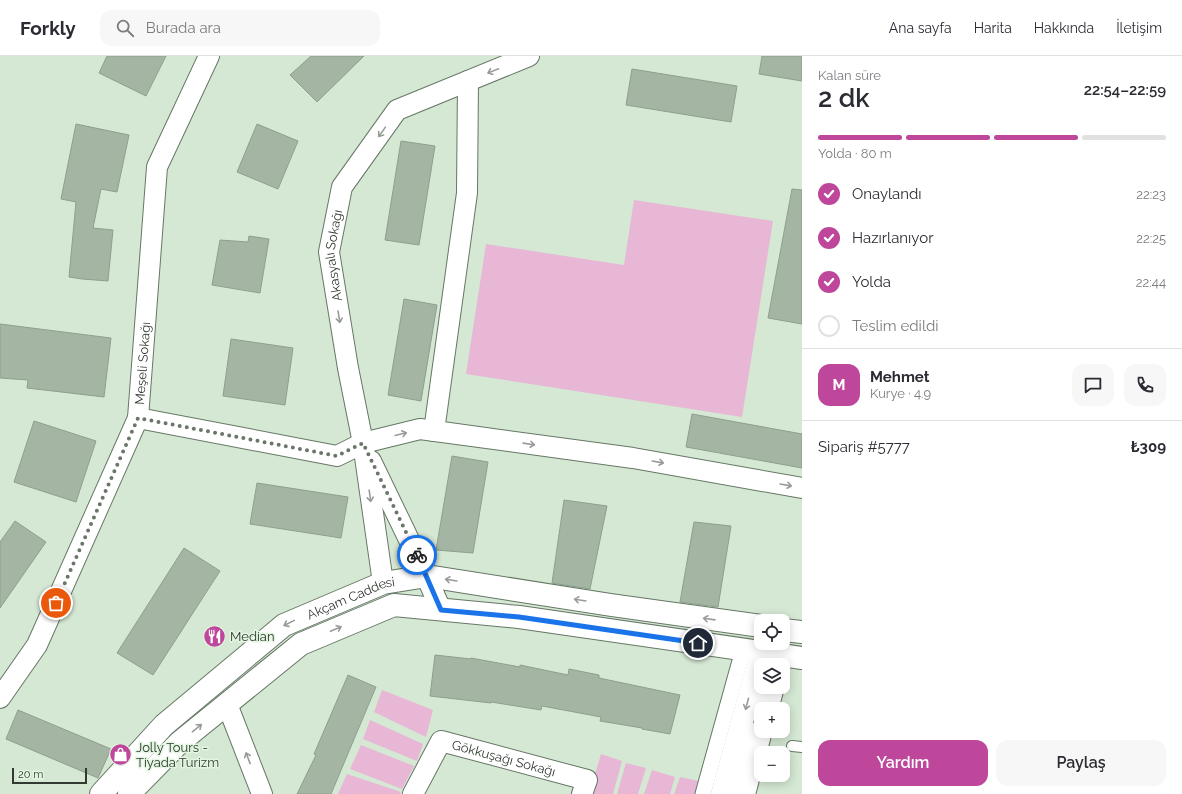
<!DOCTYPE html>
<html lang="tr">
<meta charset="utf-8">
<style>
:root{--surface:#fff;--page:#f7f7f7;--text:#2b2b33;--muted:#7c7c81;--line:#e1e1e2;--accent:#be469b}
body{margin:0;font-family:Raleway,sans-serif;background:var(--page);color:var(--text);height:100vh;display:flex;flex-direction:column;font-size:15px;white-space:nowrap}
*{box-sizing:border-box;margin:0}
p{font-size:13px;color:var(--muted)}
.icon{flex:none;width:22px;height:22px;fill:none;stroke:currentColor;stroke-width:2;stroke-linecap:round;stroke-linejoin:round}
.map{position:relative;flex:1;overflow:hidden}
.panel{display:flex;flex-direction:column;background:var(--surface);width:380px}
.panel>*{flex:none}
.tools{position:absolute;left:754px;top:558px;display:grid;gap:8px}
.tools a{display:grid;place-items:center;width:36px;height:36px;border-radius:8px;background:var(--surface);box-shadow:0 2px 10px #0003;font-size:20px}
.scale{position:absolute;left:12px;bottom:10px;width:75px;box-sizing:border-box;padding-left:4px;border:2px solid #323931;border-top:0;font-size:11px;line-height:14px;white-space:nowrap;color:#323931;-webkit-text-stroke:3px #e2f6e1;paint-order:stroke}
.pin{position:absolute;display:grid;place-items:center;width:34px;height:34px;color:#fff;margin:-17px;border:2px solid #fff;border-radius:50%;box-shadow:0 1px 4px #0007}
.courier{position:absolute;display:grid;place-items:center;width:40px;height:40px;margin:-20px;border:3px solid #1a73e8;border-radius:50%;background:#fff;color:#222;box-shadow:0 1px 5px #0007}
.head em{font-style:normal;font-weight:600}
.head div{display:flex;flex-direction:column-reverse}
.head{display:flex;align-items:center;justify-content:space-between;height:68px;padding:0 16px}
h1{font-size:26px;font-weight:600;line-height:30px}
.bar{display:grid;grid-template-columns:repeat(4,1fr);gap:6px 4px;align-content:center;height:48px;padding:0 16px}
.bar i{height:5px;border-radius:3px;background:var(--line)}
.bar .active{background:var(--accent)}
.bar p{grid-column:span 4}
.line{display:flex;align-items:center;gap:10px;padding:0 16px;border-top:1px solid var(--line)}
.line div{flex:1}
.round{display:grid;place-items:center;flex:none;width:42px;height:42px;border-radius:12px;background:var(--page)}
ol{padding:0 16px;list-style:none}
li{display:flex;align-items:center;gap:12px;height:44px}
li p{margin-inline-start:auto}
li .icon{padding:4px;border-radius:50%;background:var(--accent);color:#fff;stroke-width:4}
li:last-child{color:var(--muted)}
li i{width:22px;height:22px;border:2px solid var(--line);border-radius:50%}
.primary-button{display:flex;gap:8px;margin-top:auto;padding:8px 16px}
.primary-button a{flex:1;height:46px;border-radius:12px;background:var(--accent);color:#fff;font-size:16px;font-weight:600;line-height:46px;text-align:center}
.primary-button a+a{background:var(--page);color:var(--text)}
header{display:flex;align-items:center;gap:24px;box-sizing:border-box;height:56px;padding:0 20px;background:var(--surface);border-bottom:1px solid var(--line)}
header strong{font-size:19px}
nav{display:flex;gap:22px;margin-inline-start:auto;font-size:14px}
.search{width:280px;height:36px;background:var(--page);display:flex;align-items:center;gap:10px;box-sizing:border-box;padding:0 14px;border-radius:12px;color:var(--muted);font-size:15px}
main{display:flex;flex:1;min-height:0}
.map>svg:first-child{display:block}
.green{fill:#e7b7d5}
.building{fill:#a4b6a3;stroke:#8ea08d}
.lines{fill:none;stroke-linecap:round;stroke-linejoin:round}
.service-casing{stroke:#667765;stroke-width:12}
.pedestrian-casing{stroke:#667765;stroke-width:17}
.minor-casing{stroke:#667765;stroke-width:22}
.tertiary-casing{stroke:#667765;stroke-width:24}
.secondary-casing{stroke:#667765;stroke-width:24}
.service{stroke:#fff;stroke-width:10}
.pedestrian{stroke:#fff;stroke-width:15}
.minor{stroke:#fff;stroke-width:20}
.tertiary{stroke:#fff;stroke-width:22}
.secondary{stroke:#fff;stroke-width:22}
.oneway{stroke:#989c98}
.done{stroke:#6b766a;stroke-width:4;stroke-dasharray:0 7.2}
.route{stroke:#1a73e8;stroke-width:5}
.labels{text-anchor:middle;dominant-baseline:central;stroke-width:3;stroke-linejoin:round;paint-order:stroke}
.street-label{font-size:13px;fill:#323931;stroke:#e2f6e1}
.poi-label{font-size:13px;fill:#323931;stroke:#e2f6e1;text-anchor:start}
</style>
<header>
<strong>Forkly</strong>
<div class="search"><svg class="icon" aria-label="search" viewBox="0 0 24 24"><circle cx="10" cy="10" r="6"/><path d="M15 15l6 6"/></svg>Burada ara</div>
<nav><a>Ana sayfa</a><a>Harita</a><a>Hakkında</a><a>İletişim</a></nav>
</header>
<main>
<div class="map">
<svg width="802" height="738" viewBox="0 0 802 738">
<rect width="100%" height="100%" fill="#d5e8d4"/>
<!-- green -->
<path class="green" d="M634,144L773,165L742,361L466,318L486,188L624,209Z
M382,634L433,654L426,681L374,656Z
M370,664L423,688L417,705L363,683Z
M361,689L414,710L402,733L350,713Z
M601,698L622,705L613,738H589Z
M626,707L646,712L638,738H617Z
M652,714L675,721L670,738H644Z
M347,718L401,736L400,738H338Z
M680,721L703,726L699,738H674Z"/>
<!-- building -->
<path class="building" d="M107,0H166L146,40L99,17Z
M311,0H364L317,46L290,19Z
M762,0H802V25L759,18Z
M632,13L737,30L731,66L626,49Z
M76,68L129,79L117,136L101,133L93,172L113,174L108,225L82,223L69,221L76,146L61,143Z
M257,68L298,85L278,133L237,116Z
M401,85L435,90L419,189L385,184Z
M792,133L802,134V268L768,262Z
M249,180L269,183L260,237L212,229L220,184L248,186Z
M404,243L437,249L421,345L388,339Z
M0,268L111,282L104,341L27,332L28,324L0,322Z
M231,283L293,292L285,349L223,340Z
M692,358L802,378V412L686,391Z
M34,365L96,385L76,446L14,426Z
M452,400L488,406L473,497L436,494Z
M257,427L348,441L341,482L250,468Z
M564,444L607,450L590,533L552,527Z
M15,465L46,486L0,552V486Z
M694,466L731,470L718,551L680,546Z
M184,492L220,515L153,619L117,597Z
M435,599L471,603V602L520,611V609L568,619L569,613L599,619V622L680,639L670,678L642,673V672L600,665L601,661L542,650L541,654L491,646V647L430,640Z
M348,619L376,631L331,738H297L316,699L314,698Z
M18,654L111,693L98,722L6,683Z"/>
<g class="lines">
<defs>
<path id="service" d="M792,690L802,691"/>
<path id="pedestrian" d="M703,738L743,594"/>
<g id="minor">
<path d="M138,362L337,400L363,387L420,373L633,402L802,432"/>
<path d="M434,375L467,137L468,25"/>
<path d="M371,405L424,515L441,554"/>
<path id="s1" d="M383,527L363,387L348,312L329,196L342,131L397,54L529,0"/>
<path id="s2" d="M0,642L37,589L138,362L157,111L209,0"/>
<path d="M227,648L262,738"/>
<path id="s3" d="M413,738L441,685L587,724L582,738"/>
</g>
<path id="tertiary" d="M767,653L773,631
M722,738L761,597
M744,738L761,675"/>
<g id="secondary">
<path d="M783,574L802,576"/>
<path id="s4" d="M101,738L164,669L284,569L383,527L427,520L611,549L761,570"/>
<path d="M129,738L180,686L301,588L394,549L519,561L802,602"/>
</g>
</defs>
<!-- service casing -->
<use href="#service" class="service-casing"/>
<!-- pedestrian casing -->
<use href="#pedestrian" class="pedestrian-casing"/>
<!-- minor casing -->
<use href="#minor" class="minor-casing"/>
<!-- tertiary casing -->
<use href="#tertiary" class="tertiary-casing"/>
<!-- secondary casing -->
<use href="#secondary" class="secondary-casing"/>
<!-- service -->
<use href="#service" class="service"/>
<!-- pedestrian -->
<use href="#pedestrian" class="pedestrian"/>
<!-- minor -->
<use href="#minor" class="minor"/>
<!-- tertiary -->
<use href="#tertiary" class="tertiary"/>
<!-- secondary -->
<use href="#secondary" class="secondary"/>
</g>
<!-- one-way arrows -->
<defs><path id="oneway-shaft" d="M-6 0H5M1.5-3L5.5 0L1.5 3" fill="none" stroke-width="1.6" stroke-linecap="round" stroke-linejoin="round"/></defs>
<g class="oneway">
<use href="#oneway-shaft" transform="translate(493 15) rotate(158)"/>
<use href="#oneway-shaft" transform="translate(382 76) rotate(125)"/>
<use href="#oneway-shaft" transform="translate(339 261) rotate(81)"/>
<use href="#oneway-shaft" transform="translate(401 378) rotate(-14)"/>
<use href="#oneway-shaft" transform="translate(529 388) rotate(8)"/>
<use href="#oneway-shaft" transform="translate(658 406) rotate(10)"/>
<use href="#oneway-shaft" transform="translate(786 429) rotate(10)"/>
<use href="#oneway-shaft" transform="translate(370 440) rotate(82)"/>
<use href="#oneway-shaft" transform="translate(451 524) rotate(-171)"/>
<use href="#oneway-shaft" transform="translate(580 544) rotate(-171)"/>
<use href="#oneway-shaft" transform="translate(709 563) rotate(-172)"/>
<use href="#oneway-shaft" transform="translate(289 567) rotate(154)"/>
<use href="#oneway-shaft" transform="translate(336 573) rotate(-23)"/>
<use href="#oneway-shaft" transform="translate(747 648) rotate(105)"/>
<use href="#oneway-shaft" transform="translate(197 672) rotate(-39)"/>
<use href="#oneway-shaft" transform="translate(248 702) rotate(-111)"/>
</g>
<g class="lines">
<!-- done -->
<path class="done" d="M56,547L138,362L337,400L363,387L417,499"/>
<!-- route -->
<path class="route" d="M417,499L441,554L519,561L698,587"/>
</g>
<!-- icons -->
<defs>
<symbol id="restaurant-disc" viewBox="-11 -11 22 22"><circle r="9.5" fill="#be469b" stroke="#e2f6e1"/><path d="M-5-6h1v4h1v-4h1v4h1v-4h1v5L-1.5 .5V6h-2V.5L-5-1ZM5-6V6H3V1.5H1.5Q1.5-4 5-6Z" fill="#fff"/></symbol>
<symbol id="shop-disc" viewBox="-11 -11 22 22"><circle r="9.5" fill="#be469b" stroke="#e2f6e1"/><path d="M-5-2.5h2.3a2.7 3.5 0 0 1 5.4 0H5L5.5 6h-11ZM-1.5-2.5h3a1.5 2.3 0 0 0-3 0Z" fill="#fff"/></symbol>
</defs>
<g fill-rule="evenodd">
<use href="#restaurant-disc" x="202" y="568" width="25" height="25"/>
<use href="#shop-disc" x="108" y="686" width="25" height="25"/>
</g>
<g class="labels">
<!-- street labels -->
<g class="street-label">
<text stroke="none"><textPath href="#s1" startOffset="332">Akasyalı Sokağı</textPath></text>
<text stroke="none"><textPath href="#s2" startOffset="368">Meşeli Sokağı</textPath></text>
<text stroke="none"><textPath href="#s4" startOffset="322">Akçam Caddesi</textPath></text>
<text stroke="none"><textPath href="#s3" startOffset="125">Gökkuşağı Sokağı</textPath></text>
</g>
<!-- poi labels -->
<g class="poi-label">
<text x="230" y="580">Median</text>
<text x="136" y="691">Jolly Tours -<tspan x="136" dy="15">Tiyada Turizm</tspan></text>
</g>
</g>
</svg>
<div class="tools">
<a><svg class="icon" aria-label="locate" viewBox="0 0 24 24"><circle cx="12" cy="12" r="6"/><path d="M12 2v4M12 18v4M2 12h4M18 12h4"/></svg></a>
<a><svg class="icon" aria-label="layers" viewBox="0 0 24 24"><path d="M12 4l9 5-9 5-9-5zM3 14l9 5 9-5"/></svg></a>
<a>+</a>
<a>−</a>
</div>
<div class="scale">20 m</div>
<div class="pin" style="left:56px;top:547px;background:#ea580c"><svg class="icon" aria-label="bag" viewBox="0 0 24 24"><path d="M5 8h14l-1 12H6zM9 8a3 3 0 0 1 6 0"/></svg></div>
<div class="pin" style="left:698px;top:587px;background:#1f2937"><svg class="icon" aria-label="home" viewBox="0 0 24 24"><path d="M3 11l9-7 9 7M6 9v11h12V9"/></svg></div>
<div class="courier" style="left:417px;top:499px"><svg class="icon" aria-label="bike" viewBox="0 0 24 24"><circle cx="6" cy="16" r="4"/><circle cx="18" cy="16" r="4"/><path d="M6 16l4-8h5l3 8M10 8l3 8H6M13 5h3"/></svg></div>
</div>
<section class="panel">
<div class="head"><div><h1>2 dk</h1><p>Kalan süre</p></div><em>22:54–22:59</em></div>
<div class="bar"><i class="active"></i><i class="active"></i><i class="active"></i><i></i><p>Yolda · 80 m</p></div>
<ol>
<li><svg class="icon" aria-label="check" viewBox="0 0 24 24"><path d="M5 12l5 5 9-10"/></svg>Onaylandı<p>22:23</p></li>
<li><svg class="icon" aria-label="check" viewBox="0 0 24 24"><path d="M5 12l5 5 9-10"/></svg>Hazırlanıyor<p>22:25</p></li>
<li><svg class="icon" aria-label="check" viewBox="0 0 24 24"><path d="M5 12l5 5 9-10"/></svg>Yolda<p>22:44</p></li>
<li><i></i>Teslim edildi</li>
</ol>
<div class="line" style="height:72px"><b class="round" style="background:var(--accent);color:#fff">M</b><div><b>Mehmet</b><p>Kurye · 4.9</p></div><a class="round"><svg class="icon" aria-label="chat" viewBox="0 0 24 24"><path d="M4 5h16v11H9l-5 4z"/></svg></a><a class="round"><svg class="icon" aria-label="phone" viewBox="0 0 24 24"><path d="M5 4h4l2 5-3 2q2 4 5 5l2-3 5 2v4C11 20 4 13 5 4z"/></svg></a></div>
<div class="line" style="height:52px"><div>Sipariş #5777</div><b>₺309</b></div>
<div class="primary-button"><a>Yardım</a><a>Paylaş</a></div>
</section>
</main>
